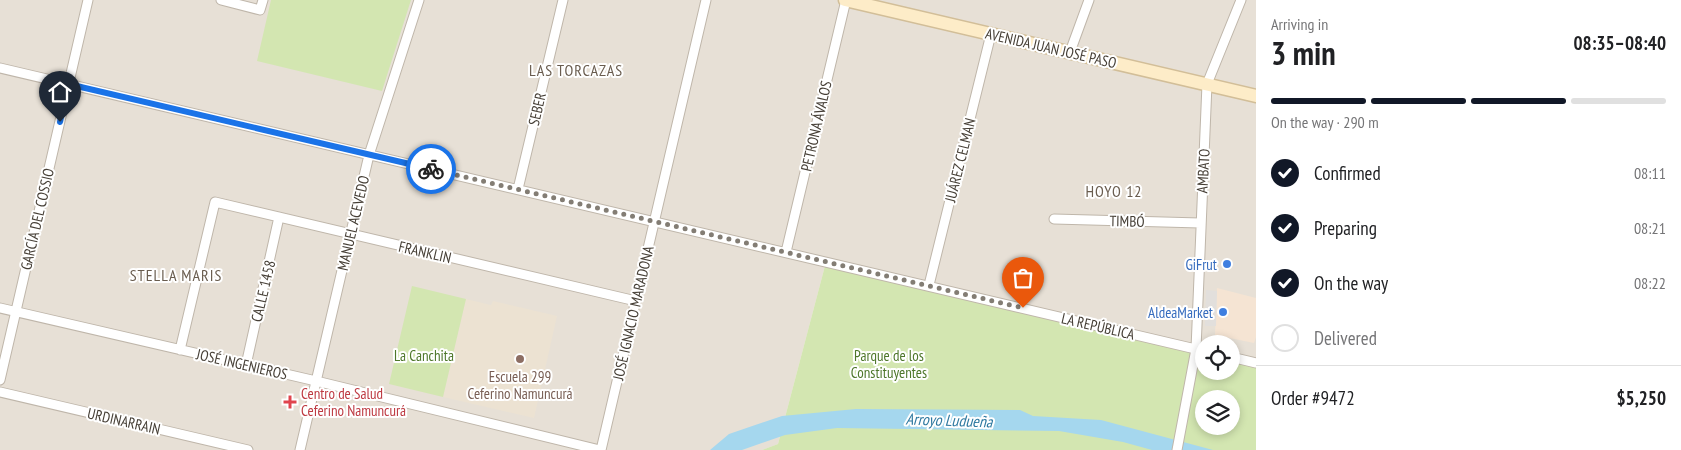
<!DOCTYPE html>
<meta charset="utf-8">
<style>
:root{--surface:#fff;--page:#f6f6f6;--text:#202124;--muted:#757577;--line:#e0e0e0;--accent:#111827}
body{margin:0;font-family:"PT Sans Narrow",sans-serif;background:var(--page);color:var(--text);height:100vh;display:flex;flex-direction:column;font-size:19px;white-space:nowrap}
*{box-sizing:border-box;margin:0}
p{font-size:16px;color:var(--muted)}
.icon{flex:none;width:28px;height:28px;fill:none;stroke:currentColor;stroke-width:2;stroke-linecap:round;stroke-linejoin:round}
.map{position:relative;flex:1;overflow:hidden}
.side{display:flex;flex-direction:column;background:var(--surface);width:425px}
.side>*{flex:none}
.controls{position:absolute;left:1195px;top:335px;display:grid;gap:10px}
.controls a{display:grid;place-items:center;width:45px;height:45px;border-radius:50%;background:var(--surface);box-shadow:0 2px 8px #0003;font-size:25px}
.pin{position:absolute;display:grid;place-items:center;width:42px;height:42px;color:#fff;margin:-51px -21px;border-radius:50% 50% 50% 0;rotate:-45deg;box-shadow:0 0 5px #0007}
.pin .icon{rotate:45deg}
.courier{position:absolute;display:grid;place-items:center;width:50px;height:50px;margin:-25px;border:4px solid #1a73e8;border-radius:50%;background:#fff;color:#222;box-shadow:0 1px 6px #0007}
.head em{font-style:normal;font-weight:700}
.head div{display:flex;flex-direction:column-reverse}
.head{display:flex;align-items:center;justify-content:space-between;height:85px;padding:0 15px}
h1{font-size:32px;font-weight:700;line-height:38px}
.bar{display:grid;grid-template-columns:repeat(4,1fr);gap:8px 5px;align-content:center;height:60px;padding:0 15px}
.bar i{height:6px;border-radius:4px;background:var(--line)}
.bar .selected{background:var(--accent)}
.bar p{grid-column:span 4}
.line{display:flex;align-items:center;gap:12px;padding:0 15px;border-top:1px solid var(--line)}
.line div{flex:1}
ol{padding:0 15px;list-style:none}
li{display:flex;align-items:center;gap:15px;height:55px}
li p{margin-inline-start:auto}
li .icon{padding:5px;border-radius:50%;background:var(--accent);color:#fff;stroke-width:4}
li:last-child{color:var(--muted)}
li i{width:28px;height:28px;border:2px solid var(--line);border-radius:50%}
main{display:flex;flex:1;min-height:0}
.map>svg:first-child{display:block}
.residential{fill:#e7e0d6}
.commercial{fill:#f5e4d3}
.education{fill:#ece2d2}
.green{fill:#d3e6b1;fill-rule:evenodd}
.parking{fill:#e2dfdc}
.water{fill:#a5d7ee}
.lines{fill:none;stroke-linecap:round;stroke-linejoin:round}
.minor-casing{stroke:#bfb6aa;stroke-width:11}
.secondary-casing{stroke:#d2be98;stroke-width:15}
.minor{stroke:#fff;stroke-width:9}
.secondary{stroke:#fdecc8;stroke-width:12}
.done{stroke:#837d74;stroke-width:5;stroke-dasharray:0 9}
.route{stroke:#1a73e8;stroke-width:6}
.shop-dot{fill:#3f7fe0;stroke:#fff;stroke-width:2}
.education-dot{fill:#8d6e63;stroke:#fff;stroke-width:2}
.health-dot{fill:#e0444e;stroke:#fff;stroke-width:2}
.labels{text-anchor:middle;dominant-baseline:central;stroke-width:4;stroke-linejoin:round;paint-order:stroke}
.street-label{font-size:15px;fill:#463f36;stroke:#fff}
.shop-label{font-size:15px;fill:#366cbe;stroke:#fff;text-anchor:end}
.park-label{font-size:15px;fill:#4e772b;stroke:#fff}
.education-label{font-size:15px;fill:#785e54;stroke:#fff}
.health-label{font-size:15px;fill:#be3a42;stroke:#fff;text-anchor:start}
.neighbourhood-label{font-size:16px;letter-spacing:1px;fill:#695c4e;stroke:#fff}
.water-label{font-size:16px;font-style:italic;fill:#2f79a0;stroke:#fff}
</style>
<main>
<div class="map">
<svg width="1256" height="450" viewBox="0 0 1256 450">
<rect width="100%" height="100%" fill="#f3efe8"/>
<!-- residential -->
<path class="residential" d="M0,0H1256V363L1231,357V344H1204V351L826,262L778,444L762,450H0Z"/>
<!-- commercial -->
<path class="commercial" d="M1217,288L1256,298V337L1254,343L1215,335Z"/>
<!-- education -->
<path class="education" d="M466,299L491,305L493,301L557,316L534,418L443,397Z"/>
<!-- green -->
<path class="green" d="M271,0H411L382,91L257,61Z
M826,262L1204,351V371H1231V357L1256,363V450H762L778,444ZM1204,399H1231V426H1204Z
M412,286L466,299L443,397L389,384Z"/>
<!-- parking -->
<path class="parking" d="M1206,290L1217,291L1216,326H1205Z"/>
<!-- water -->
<path class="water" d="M856,409L1020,410L1033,416L1101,420L1213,450H1152L1123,442L1059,431L837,428L785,435L742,450H710L729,434L782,416Z"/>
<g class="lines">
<defs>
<path id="minor" d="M221,0L260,10L263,0
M1070,52L1089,0
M0,68L1204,351
M518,189L563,0
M1054,219L1200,223
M786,252L846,0
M929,285L991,34
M0,308L316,381L600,450
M180,350L215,202L636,301
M1231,357L1256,363
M246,365L279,217
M0,380L88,0
M0,392L248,450
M300,450L369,155L419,0
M601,450L706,0
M1177,450L1196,349L1207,84L1241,0"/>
<path id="secondary" d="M845,0L1256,96"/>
</defs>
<!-- minor casing -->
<use href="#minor" class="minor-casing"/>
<!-- secondary casing -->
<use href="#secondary" class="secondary-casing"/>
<!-- minor -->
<use href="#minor" class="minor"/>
<!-- secondary -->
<use href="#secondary" class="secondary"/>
</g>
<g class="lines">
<!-- done -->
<path class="done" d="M431,169L1023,308"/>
<!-- route -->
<path class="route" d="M60,122L68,84L431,169"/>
</g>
<!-- markers -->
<g class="shop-dot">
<circle cx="1227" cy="264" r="5"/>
<circle cx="1223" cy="312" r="5"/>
</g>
<circle class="education-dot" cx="520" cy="359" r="5"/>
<path class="health-dot" d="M287.5 394.5h5v5h5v5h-5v5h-5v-5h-5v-5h5z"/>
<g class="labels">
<!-- street labels -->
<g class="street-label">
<text transform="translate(1051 48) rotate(13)">AVENIDA JUAN JOSÉ PASO</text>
<text transform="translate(537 109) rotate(-77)">SEBER</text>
<text transform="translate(816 126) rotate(-77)">PETRONA ÁVALOS</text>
<text transform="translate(960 160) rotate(-76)">JUÁREZ CELMAN</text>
<text transform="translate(1203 171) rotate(-87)">AMBATO</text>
<text transform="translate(37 219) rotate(-77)">GARCÍA DEL COSSIO</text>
<text transform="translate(1127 221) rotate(1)">TIMBÓ</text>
<text transform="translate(353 223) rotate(-77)">MANUEL ACEVEDO</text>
<text transform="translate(425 252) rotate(13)">FRANKLIN</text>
<text transform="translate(263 291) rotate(-77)">CALLE 1458</text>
<text transform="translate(633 313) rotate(-77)">JOSÉ IGNACIO MARADONA</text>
<text transform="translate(1098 326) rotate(13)">LA REPÚBLICA</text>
<text transform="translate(242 364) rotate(13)">JOSÉ INGENIEROS</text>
<text transform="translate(124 421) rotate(13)">URDINARRAIN</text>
</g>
<!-- shop labels -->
<g class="shop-label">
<text x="1217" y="264">GiFrut</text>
<text x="1213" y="312">AldeaMarket</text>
</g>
<!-- park labels -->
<g class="park-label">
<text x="424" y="355">La Canchita</text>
<text x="889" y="355">Parque de los<tspan x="889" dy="17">Constituyentes</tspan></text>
</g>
<!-- education labels -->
<g class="education-label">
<text x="520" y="376">Escuela 299<tspan x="520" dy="17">Ceferino Namuncurá</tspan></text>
</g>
<!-- health labels -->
<g class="health-label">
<text x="301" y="393">Centro de Salud<tspan x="301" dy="17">Ceferino Namuncurá</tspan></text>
</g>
<!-- neighbourhood labels -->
<g class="neighbourhood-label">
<text x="576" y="70">LAS TORCAZAS</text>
<text x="1114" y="191">HOYO 12</text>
<text x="176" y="275">STELLA MARIS</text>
</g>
<!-- water labels -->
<g class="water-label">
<text transform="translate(949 420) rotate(2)">Arroyo Ludueña</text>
</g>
</g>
</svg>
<div class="controls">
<a><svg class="icon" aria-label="locate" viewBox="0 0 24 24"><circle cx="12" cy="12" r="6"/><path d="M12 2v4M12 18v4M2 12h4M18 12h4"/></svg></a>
<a><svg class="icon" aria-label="layers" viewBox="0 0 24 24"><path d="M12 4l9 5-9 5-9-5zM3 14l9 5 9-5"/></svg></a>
</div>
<div class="pin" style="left:1023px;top:308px;background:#ea580c"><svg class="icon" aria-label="bag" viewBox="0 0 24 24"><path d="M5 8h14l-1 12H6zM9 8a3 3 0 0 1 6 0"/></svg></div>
<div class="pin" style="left:60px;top:122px;background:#1f2937"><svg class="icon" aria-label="home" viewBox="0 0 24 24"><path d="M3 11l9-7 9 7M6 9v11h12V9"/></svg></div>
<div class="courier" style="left:431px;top:169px"><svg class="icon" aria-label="bike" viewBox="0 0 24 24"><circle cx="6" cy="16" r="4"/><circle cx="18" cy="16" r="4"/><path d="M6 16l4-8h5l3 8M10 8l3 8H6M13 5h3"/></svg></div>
</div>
<section class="side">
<div class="head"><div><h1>3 min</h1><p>Arriving in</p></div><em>08:35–08:40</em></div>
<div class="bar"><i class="selected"></i><i class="selected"></i><i class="selected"></i><i></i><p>On the way · 290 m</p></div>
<ol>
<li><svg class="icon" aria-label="check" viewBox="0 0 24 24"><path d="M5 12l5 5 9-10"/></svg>Confirmed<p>08:11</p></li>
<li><svg class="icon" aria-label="check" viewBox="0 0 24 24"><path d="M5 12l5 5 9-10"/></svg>Preparing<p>08:21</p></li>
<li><svg class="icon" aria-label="check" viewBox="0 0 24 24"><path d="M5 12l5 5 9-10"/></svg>On the way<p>08:22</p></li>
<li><i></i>Delivered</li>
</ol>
<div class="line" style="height:65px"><div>Order #9472</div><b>$5,250</b></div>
</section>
</main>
